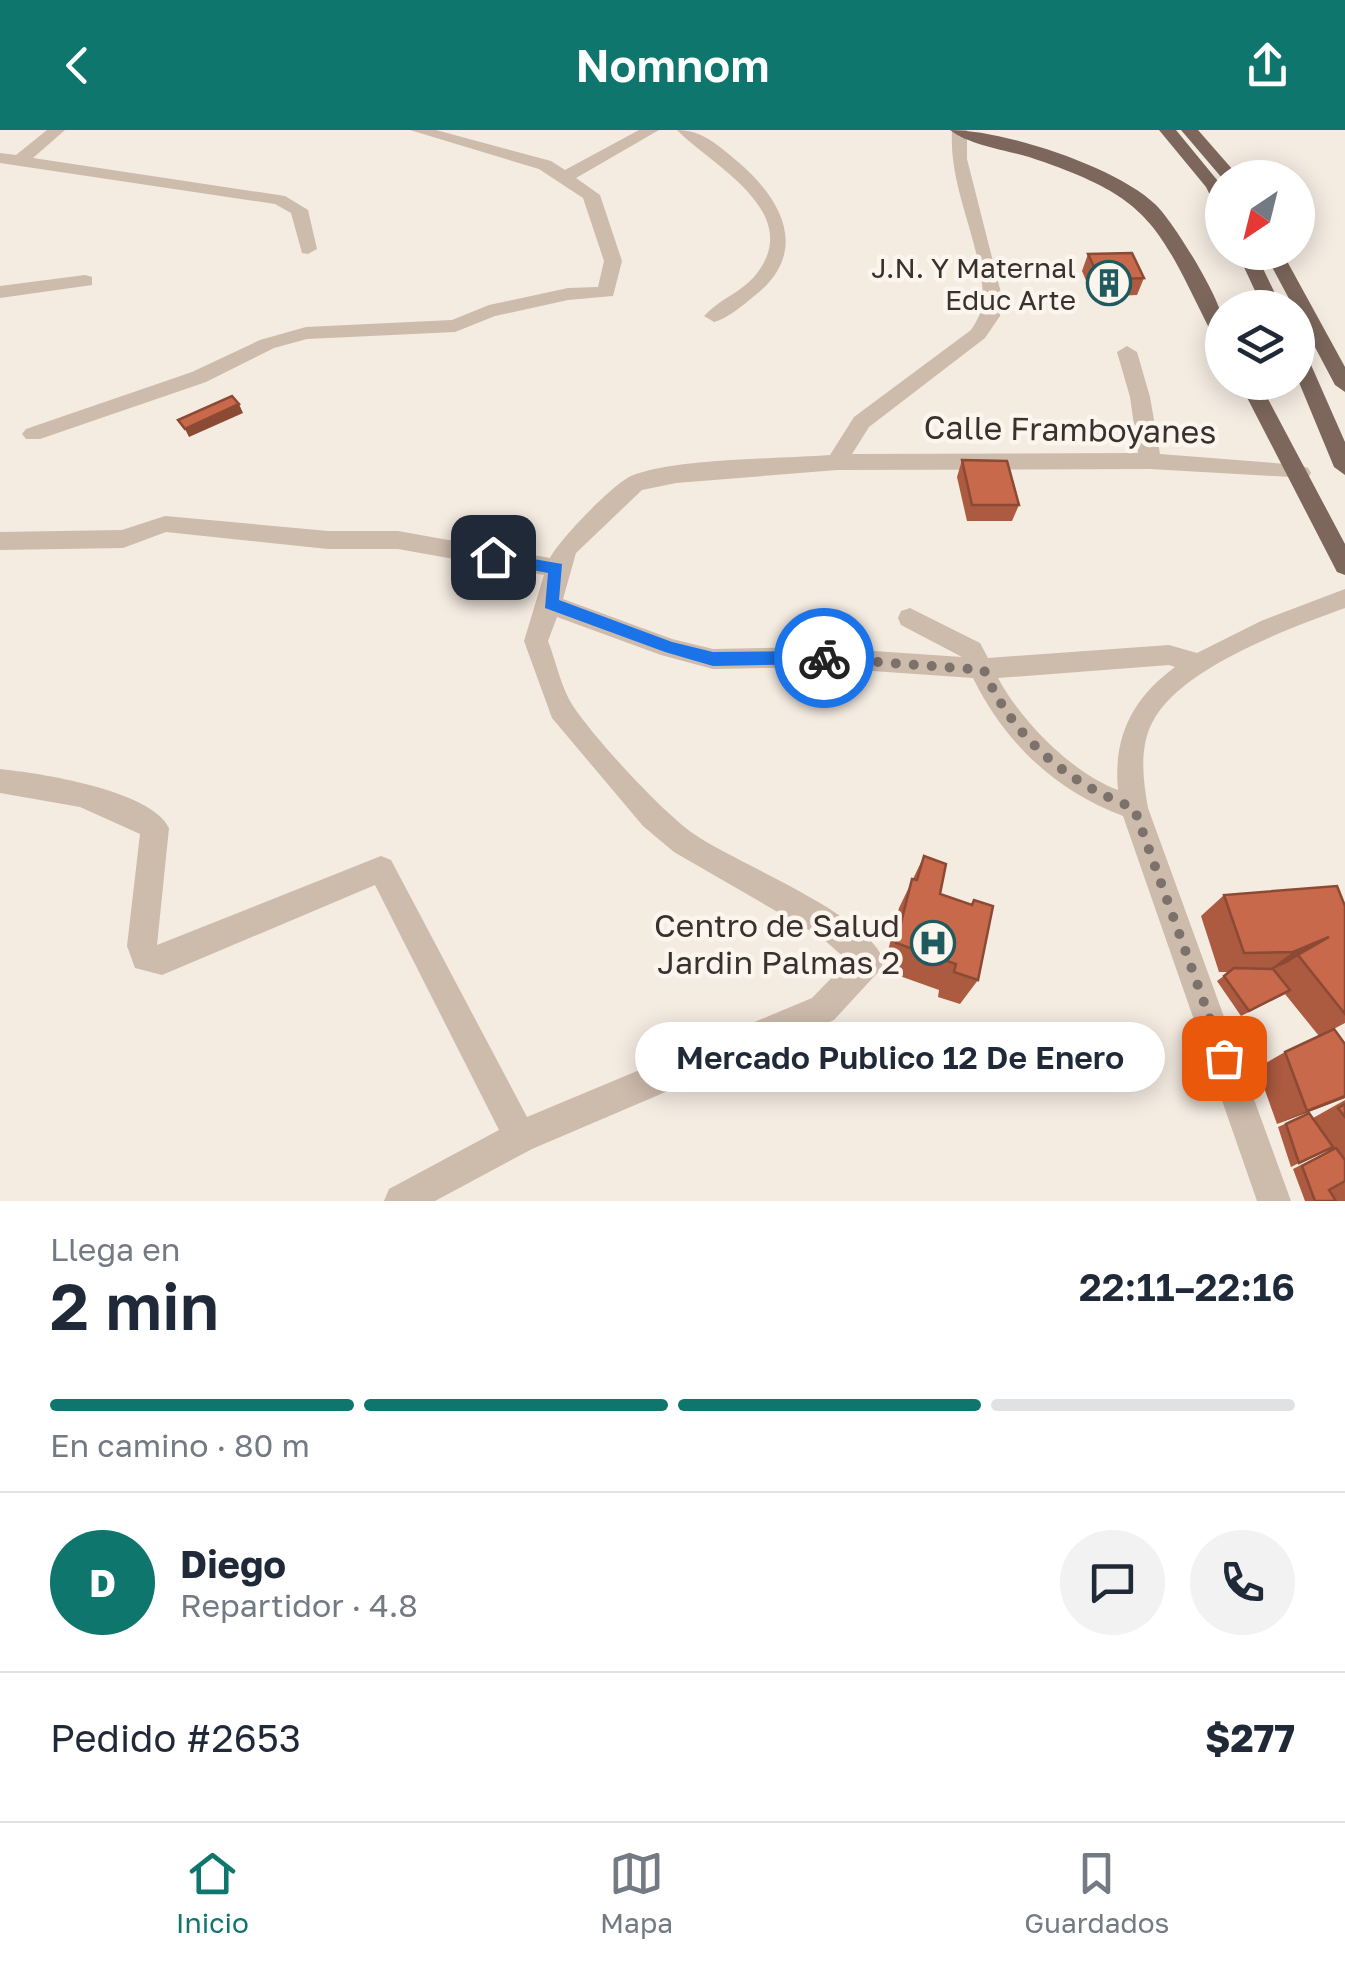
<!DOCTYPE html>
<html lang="es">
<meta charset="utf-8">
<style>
:root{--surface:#fff;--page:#f2f2f3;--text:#1f2937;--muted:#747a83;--line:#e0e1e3;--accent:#0f766e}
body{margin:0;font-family:"Golos Text",sans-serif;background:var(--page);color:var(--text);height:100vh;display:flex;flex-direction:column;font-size:38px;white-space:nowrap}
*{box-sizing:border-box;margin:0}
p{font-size:32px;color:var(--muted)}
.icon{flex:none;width:55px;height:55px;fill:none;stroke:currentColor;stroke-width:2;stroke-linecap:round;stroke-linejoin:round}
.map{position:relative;height:1071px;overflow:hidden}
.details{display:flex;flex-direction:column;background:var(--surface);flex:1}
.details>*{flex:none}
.needle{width:65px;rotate:215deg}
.fabs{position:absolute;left:1205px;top:30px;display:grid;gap:20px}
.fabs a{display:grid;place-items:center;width:110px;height:110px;border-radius:50%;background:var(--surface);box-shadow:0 5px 25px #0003;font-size:50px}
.pin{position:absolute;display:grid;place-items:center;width:85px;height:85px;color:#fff;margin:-42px;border-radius:20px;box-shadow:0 5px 15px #0006}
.courier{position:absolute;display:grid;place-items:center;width:100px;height:100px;margin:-50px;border:8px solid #1a73e8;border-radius:50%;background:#fff;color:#222;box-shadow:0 2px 12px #0007}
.bubble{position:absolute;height:70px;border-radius:35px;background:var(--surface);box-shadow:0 5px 25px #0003;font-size:32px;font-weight:600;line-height:70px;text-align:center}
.headline em{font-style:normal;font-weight:600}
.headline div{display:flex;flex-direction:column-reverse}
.headline{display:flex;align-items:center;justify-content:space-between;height:170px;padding:0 50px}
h1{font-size:65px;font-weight:600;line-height:75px}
.bar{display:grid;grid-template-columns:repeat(4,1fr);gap:15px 10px;align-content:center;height:120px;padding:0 50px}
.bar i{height:12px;border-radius:8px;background:var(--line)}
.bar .current{background:var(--accent)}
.bar p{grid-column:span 4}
.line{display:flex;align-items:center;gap:25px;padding:0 50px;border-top:2px solid var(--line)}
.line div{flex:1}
.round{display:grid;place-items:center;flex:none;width:105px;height:105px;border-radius:52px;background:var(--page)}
header{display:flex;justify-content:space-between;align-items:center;height:130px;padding:0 50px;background:var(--accent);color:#fff;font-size:45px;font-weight:600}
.tabs{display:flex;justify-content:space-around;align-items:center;height:140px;border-top:2px solid var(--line);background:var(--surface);font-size:28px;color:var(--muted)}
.tabs a{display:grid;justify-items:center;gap:5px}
.tabs .current{color:var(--accent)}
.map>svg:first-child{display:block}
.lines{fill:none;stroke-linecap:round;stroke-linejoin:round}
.minor{fill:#cdbbac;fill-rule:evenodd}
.major{fill:#7d675c;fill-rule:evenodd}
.wall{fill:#ac5a40}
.shaded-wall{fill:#8c4a34}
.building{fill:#c8694b;stroke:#8c4a34;stroke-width:2.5}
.route{fill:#1a73e8}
.done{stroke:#7c716b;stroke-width:10;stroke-dasharray:0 18}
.labels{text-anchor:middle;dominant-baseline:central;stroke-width:9;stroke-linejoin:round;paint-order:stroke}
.far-poi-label{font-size:28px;fill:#3b302b;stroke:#fbf5ee;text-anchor:end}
.street-label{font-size:32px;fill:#3b302b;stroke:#fbf5ee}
.poi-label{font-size:32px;fill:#3b302b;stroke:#fbf5ee;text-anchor:end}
</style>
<header><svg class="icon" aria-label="back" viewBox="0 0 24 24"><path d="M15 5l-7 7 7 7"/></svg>Nomnom<svg class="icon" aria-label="share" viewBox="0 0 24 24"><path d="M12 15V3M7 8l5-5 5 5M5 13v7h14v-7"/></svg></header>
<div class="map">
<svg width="1345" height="1071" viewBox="0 0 1345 1071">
<rect width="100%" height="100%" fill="#f4ebe1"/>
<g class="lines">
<!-- minor -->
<path class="minor" d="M47,0H65L33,28L285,66L308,80L317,119L308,124L302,123L291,83L275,74L0,33V23L16,25Z
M410,0H436L551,31L565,40L639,0H659L576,48L600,65L622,131L613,166L568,170L495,186L455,202L307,209L274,218L206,252L40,309H26L22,304L26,299L192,242L260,210L306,197L452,190L489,175L568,158L598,157L604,131L583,68L539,39Z
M677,0C702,0 718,15 737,31C783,70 811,123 753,167C742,176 728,188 714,192L704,186C718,170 740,163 754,147C808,83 712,36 677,0Z
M967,0V29L1001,163L1000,186L985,208L869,297L852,324L1138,323L1130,267L1117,222L1127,216L1137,222L1150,267L1160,324L1300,335L1308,338L1311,343L1308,348L1150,339L837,340L676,353L642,360L576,423L563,469L672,509L713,519L815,517L962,527L901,495L898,488L901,481L910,478L980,513L988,528L1169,515L1197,523L1261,491L1345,459V478C1290,498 1179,538 1152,593C1139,619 1143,650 1148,678L1291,1071H1257L1123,686C1056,661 1005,613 973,548L815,537L713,539L661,525L557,487L548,511C556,531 561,558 573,576C595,609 662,682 694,704C739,735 864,782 884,830L880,840L834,890L532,1019L435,1071H384L389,1059L499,1000L375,755L162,845L135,838L127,816L140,704L80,677L0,663V639C39,643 151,660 169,698L157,815L381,726L391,730L527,987L812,868L848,831L821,807L674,722L643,696L552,588L524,511L544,445L398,419H328L166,402L123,418L0,420V402L122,400L165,386L328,401H398L550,428C559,410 613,354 631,346C675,328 779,329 830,325L854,287L971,200C979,188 984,178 983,163C979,108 949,57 952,1ZM1169,535L1175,537C1133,568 1113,606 1118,660C1072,643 1021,591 998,548Z
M85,145L92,147V155L0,168V156Z"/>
<!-- major -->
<path class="major" d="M950,0C1004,0 1117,37 1156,75C1174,93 1217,163 1222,187C1224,194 1222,203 1222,210L1212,204C1157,94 1153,68 1029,27C1005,20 969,15 950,0Z
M1159,0H1176L1222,56V78L1216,77L1206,57Z
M1181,0H1198L1240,48H1222Z
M1237,122H1255L1282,178H1263Z
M1264,122H1282L1345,237V262L1335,255L1298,185V178H1294Z
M1298,222L1308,228L1345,312V345L1334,337L1298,250Z
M1239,252H1259L1345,414V445L1337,442Z"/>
</g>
<!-- wall -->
<path class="wall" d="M1088,124L1144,148L1137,165L1093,167L1082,141Z
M962,330L1019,375L1012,391H967L957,347Z
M924,726L940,764L971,775L974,770L978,850L960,874L938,867L939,860L883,840L899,778Z
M1224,765L1345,776V893L1326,903L1345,968L1277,994L1257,938L1285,922L1319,906L1285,864L1241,886L1217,851L1229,842H1219L1201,786Z
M1345,970V1051L1329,1060L1345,1052V1071H1305L1293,1039L1328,1021L1327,1019L1291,1037L1278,997L1309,983L1313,988Z"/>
<!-- shaded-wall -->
<path class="shaded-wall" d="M239,274L243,283L189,307L185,299Z
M1329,807L1287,833L1266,842L1293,822Z
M1345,966V968L1277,994L1307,981Z"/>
<!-- building -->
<path class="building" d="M1132,123L1144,148L1100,150L1088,124Z
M232,266L239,274L185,299L178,290Z
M962,330L1007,331L1019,375H972Z
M924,726L946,734L940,764L972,775L974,770L993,776L978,850L954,842L956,834L896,813L912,749L917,750Z
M1337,756L1345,776V884L1298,825L1329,807L1293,822L1244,823L1224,765Z
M1234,838L1273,839L1290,860L1249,881L1224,846Z
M1334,899L1345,914V966L1307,981L1285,922Z
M1345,974V987L1338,978Z
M1309,983L1333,1017L1299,1033L1286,994Z
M1336,1018L1345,1030V1051L1329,1060L1336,1071H1315L1302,1036Z"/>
<!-- route -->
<path class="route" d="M493,422L562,434L559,470L672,512L713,522L824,521L832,528L824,534L713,536L665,522L545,478L548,443L487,431V423Z"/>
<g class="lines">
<!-- done -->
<path class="done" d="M824,528L984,540C1012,607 1067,653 1134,678L1224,928"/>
</g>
<!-- icons -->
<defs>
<symbol id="building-ring" viewBox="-11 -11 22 22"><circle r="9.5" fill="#fbf5ee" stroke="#1f5a5e" stroke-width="1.5"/><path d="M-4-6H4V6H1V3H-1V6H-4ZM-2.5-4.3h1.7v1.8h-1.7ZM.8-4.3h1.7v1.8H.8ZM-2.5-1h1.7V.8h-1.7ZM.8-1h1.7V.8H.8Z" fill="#1f5a5e"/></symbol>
<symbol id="hospital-ring" viewBox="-11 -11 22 22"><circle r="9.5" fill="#fbf5ee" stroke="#1f5a5e" stroke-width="1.5"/><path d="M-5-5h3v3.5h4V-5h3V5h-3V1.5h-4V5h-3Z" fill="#1f5a5e"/></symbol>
</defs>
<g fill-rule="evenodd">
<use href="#building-ring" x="1084" y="128" width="50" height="50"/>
<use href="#hospital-ring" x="908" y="788" width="50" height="50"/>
</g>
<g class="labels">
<!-- far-poi labels -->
<g class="far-poi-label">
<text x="1076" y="137">J.N. Y Maternal<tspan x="1076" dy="32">Educ Arte</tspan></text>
</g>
<!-- street labels -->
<g class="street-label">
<text transform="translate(1070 299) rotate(1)">Calle Framboyanes</text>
</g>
<!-- poi labels -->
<g class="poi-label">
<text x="900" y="795">Centro de Salud<tspan x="900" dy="37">Jardin Palmas 2</tspan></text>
</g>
</g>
</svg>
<div class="fabs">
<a><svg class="needle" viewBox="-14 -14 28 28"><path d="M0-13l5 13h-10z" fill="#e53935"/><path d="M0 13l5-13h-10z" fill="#747a83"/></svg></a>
<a><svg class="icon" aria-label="layers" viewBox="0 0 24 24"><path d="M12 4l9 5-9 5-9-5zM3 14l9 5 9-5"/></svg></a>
</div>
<div class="pin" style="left:1224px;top:928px;background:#ea580c"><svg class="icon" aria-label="bag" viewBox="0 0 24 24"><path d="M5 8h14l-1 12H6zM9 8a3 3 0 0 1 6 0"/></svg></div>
<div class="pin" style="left:493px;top:427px;background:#1f2937"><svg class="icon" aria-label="home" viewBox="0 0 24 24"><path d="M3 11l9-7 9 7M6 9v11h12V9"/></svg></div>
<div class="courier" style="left:824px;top:528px"><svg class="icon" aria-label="bike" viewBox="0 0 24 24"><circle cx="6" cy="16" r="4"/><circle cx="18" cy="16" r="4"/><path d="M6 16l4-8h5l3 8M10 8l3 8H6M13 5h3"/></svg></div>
<div class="bubble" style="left:635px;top:892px;width:530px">Mercado Publico 12 De Enero</div>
</div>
<section class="details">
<div class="headline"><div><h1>2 min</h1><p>Llega en</p></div><em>22:11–22:16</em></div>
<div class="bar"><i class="current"></i><i class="current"></i><i class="current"></i><i></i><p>En camino · 80 m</p></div>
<div class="line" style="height:180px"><b class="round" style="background:var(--accent);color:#fff">D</b><div><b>Diego</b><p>Repartidor · 4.8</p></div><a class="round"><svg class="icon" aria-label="chat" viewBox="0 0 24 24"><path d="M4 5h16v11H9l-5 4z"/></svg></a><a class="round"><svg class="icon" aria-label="phone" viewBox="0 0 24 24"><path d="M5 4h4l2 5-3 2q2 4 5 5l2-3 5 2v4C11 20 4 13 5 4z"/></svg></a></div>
<div class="line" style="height:130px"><div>Pedido #2653</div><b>$277</b></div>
</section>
<nav class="tabs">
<a class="current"><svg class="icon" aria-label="home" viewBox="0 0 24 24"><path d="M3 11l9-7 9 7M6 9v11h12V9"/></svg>Inicio</a>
<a><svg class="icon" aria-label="map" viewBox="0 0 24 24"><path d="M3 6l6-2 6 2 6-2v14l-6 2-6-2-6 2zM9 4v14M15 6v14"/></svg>Mapa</a>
<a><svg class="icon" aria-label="saved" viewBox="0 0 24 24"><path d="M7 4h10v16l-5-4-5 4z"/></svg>Guardados</a>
</nav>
